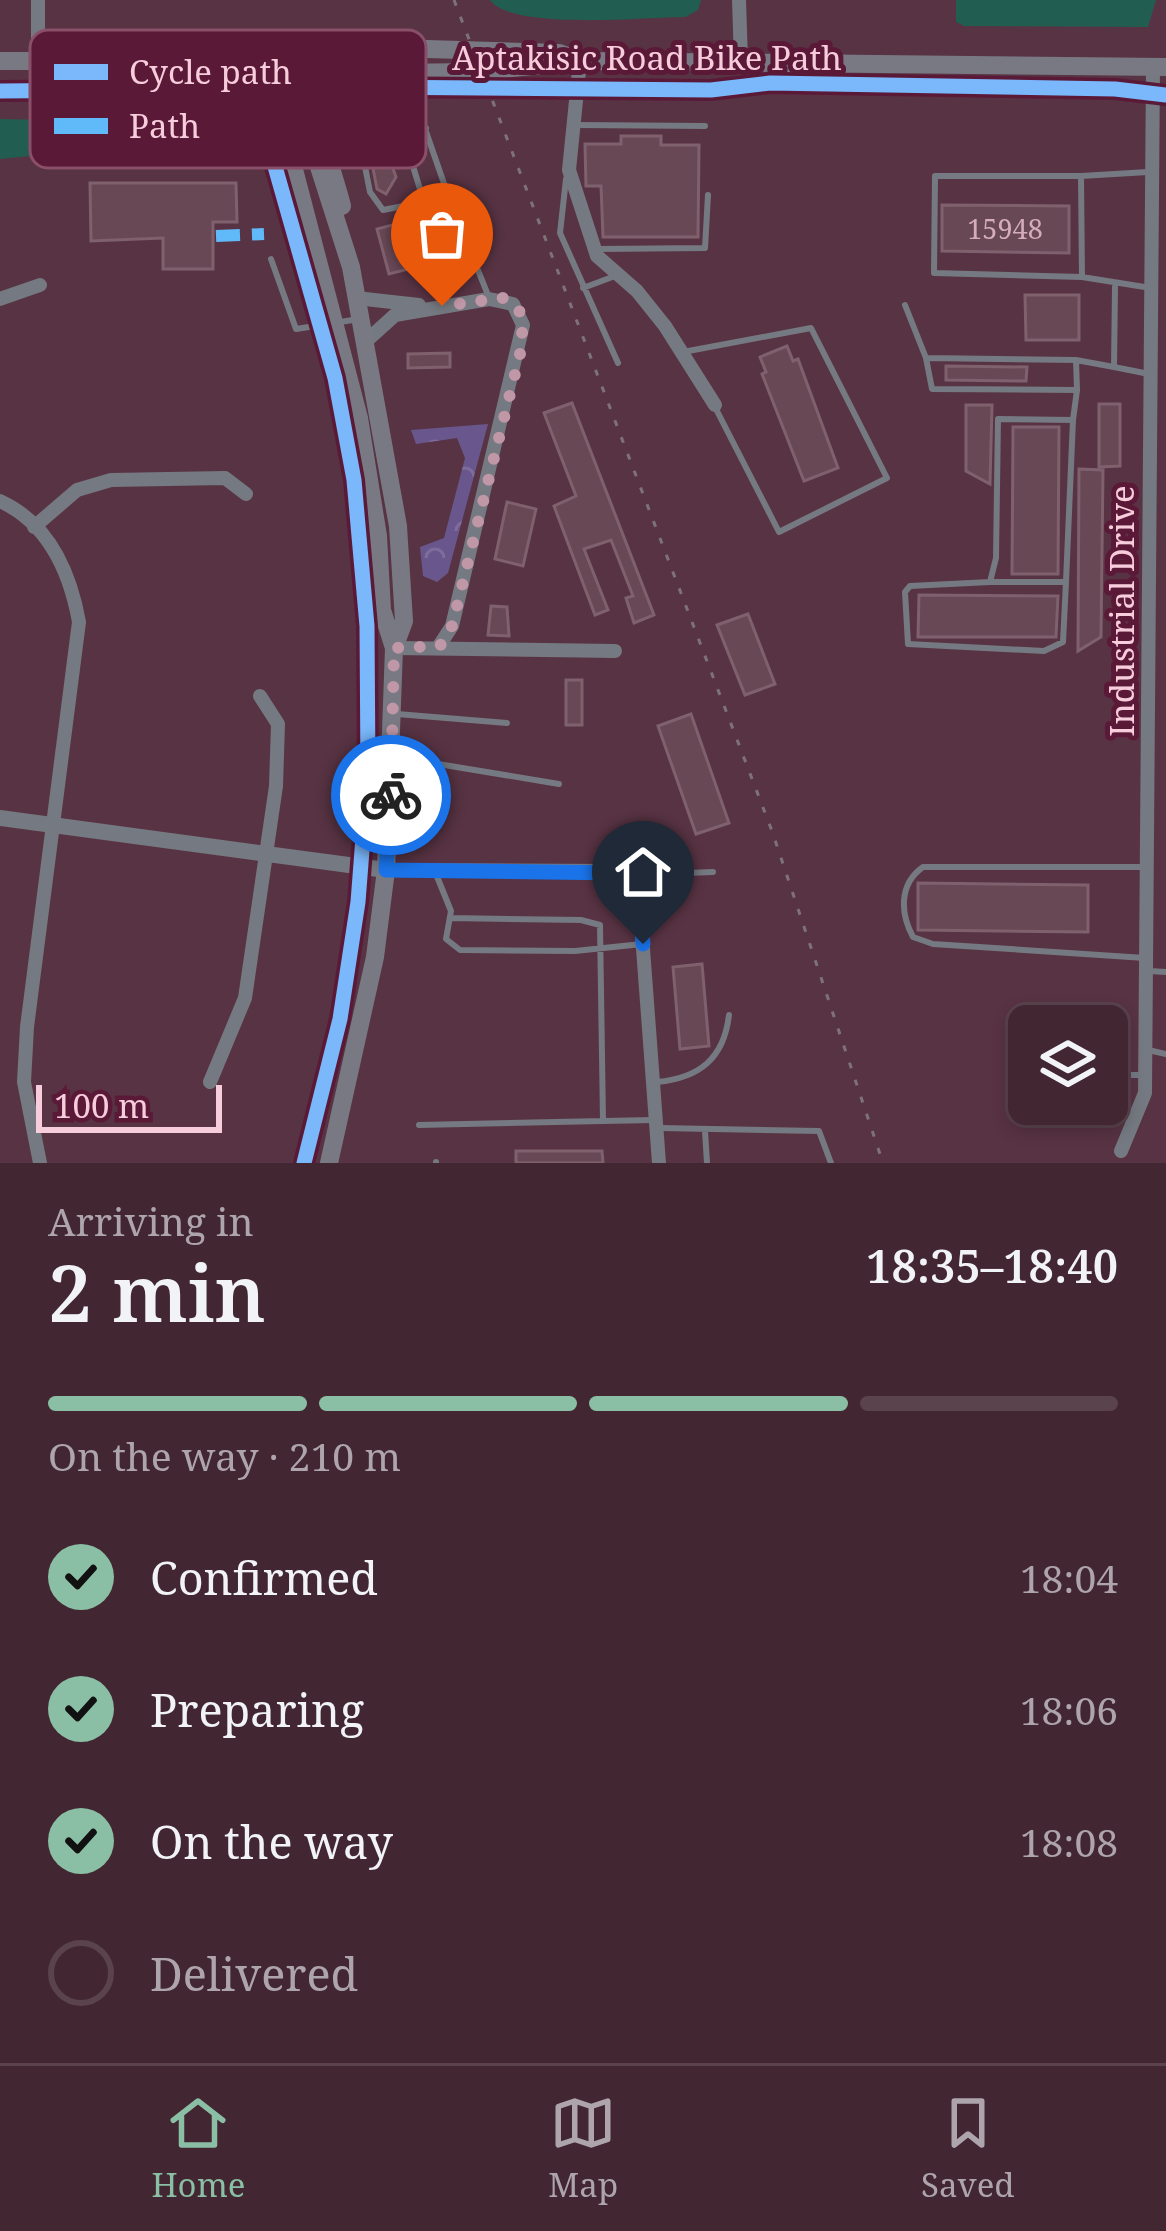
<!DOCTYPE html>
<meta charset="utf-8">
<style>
:root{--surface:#422632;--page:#492e3a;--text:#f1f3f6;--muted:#aea5ac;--line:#5a434d;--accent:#8abfa5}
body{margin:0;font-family:"Noto Serif",serif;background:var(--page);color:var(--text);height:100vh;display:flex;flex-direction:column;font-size:45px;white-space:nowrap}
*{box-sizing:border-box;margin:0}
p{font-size:39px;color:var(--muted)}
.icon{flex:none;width:66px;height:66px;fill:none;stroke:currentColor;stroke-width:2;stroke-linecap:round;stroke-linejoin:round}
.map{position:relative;height:1163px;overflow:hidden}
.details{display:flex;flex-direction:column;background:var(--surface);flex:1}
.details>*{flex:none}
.tools{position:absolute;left:1008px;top:1005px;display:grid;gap:24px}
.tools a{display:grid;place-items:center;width:120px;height:120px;border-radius:18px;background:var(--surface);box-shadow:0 6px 18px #0003,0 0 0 3px var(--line);font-size:60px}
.scale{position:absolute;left:36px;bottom:30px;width:186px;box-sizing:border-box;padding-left:12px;border:6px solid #f7cddc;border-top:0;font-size:33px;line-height:42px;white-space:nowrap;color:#f7cddc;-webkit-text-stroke:9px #5b1938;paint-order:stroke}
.pin{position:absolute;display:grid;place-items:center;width:102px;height:102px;color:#fff;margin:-123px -51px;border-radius:50% 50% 50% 0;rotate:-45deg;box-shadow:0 0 12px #0007}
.pin .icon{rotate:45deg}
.courier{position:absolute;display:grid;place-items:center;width:120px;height:120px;margin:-60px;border:9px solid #1a73e8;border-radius:50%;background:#fff;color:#222;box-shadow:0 3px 15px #0007}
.overview em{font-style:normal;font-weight:600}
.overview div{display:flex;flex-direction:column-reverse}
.overview{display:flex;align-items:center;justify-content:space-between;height:204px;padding:0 48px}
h1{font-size:78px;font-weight:600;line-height:90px}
.bar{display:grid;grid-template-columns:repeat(4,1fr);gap:18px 12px;align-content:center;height:144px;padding:0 48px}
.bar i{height:15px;border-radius:9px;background:var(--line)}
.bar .selected{background:var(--accent)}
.bar p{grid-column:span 4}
ol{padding:0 48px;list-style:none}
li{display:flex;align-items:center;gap:36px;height:132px}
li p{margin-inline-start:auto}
li .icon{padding:12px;border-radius:50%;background:var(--accent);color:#111;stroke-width:4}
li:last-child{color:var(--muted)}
li i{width:66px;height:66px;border:6px solid var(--line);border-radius:50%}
.dock{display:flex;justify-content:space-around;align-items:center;height:168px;border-top:3px solid var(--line);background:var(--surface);font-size:33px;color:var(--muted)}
.dock a{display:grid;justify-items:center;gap:6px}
.dock .selected{color:var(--accent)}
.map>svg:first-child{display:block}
.forest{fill:url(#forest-crowns)}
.water{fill:#225d51}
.building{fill:#694856;stroke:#7f606d;stroke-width:3}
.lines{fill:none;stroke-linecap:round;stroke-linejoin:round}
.service{stroke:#757981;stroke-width:6}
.minor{stroke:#757981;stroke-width:14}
.tertiary{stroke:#757981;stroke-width:16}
.secondary{stroke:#797984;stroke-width:18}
.rail{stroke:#7d727a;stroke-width:3;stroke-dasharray:6 12;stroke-linecap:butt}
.quiet{stroke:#60bafa;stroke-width:12;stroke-dasharray:24 12;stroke-linecap:butt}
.cycleway-casing{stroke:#5b1938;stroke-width:22}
.cycleway{stroke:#7ab7fb;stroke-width:15}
.done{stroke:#bf97a6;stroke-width:12;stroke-dasharray:0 21.6}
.route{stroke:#1a73e8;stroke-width:15}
.labels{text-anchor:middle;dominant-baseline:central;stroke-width:10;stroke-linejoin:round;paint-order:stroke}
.number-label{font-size:27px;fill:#d4acba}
.street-label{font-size:33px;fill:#f7cddc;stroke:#5b1938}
.key{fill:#5b1938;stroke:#8a4f69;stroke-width:3}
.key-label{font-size:33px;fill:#f7cddc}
</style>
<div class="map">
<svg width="1166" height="1163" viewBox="0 0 1166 1163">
<defs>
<pattern id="forest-crowns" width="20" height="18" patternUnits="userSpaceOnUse" patternTransform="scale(3)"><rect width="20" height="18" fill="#68568c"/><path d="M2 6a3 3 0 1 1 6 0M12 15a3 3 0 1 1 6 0" fill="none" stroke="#7e6d9c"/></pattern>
</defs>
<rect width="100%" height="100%" fill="#583343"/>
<!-- forest -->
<path class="forest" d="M488,424L448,573L437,582L423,576L420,547L444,538L465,458L457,438L416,444L411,430Z"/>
<!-- water -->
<path class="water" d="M490,0H701L698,10L686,17C646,17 512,31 490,0Z
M956,0H1156L1148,27L964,26L956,22Z
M0,119L50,120L59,126L52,154L0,159Z"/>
<!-- building -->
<path class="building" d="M375,118L396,177L386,194L377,189L364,122Z
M621,136H661V145H699L698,237H603L601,186H586L585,144H621Z
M90,183H236L237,222H213V269H163V238L91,241Z
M942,205L1069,206V253L942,251Z
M411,220L424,265L389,274L377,229Z
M1025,295H1079V340H1026Z
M787,346L793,361L798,359L838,468L804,481L762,374L766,372L760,357Z
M450,353V367L408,368V354Z
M946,366L1027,367L1026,381L946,380Z
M572,403L654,615L634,623L626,598L633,596L611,540L584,549L608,610L595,615L554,506L576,496L544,413Z
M1099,404H1120V466L1099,467Z
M966,405H992L990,484L966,471Z
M1013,427H1059L1058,574H1012Z
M1079,469L1103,470L1101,637L1078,651Z
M507,502L536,509L523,566L495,559Z
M919,595L1058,596L1056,637H918Z
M491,606L507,607L509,636L488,635Z
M748,614L775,684L745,695L717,625Z
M566,680H582V725H566Z
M691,714L729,823L696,834L658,726Z
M918,883L1088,885V932L918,930Z
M702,964L709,1046L680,1049L673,967Z
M516,1151H602L603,1163H516Z"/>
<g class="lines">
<!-- service -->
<path class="service" d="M407,77L448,195
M576,125L705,126
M404,137L426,128
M1148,172L1081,176L1082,277L1151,288
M1081,176H935L934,273L1082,277
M566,179L560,233L618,363
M424,202L383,210L370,192L353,106L381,109L404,137L424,202V204L448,196L488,295
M599,249L705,248L708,195
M271,259L296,329L359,319
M1115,287L1114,367L1149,374
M583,288L615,276
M905,305L926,358L1076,360L1114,367
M683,352L811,328L887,478L779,532L716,409
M926,358L932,389L1077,390L1076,360
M990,582H1066L1063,642L1044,651L908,644L905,592L910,586L990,582L996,558L998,419L1073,420L1077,390
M1066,582L1073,420
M397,714L507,723
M396,757L559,784
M1143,867H923C899,884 900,913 913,937L933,944L1145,958
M436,874L451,911L446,939L460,950L575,951L642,944
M637,882L661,874L713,872
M450,918L581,920L600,925L603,1121L654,1120
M1149,971L1166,972
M1148,1050L1166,1054
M1022,1074H1029
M1107,1075H1141
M657,1082C700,1078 724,1058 729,1015
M419,1125L603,1121
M660,1128L819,1131L831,1163
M705,1131L707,1163
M436,1162V1163"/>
<!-- minor -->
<path class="minor" d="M739,0L741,61
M38,61V0
M580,61L569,170L597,256L637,291L665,326L715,405
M356,298L419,305
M0,299L40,285
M364,343L395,315L489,299L513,304L523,325L452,626L439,646
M0,501C48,523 70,572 79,622L27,1027L24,1082L40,1163
M34,527L77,490L111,480L225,478L246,494
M394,648L615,651
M386,870L609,871L632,880L639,895L659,1163
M210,1082L245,998L276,786L278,724L260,696
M1121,1151L1145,1093L1153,67"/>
<!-- tertiary -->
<path class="tertiary" d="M0,818L386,870"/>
<!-- secondary -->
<path class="secondary" d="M262,47L359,418L378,536L382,610L394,648L386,870L375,957L329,1163
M281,48L351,267L398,526L404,621L394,648
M0,61H38L54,46L228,43L559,53L580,61
M38,61L54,77L475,72L580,61L1166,67
M333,74C308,116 331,162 342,206"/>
<!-- rail -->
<path class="rail" d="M454,0L772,831L883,1163"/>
<!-- quiet -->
<path class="quiet" d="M216,236L264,234"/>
<defs>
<path id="cycleway" d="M0,91L230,89L255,96L335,378L354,480L367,626L368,773L358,902L340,1019L304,1163
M259,107L328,105L360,87L711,90L770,83L1115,89L1166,95"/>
</defs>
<!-- cycleway casing -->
<use href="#cycleway" class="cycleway-casing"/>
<!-- cycleway -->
<use href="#cycleway" class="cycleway"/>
</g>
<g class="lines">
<!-- done -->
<path class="done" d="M391,795L394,648L440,646L452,626L523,342L520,312L503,298L442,306"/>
<!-- route -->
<path class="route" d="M391,795L386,870L622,873L639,896L643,944"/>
</g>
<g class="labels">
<!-- number labels -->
<g class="number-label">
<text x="1005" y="228">15948</text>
</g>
<!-- street labels -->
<g class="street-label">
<text x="647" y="57">Aptakisic Road Bike Path</text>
<text transform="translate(1121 611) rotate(-90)">Industrial Drive</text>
</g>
</g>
<!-- legend -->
<rect x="30" y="30" width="396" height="138" rx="18" class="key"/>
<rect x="54" y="64" width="54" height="16" fill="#7ab7fb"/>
<rect x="54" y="118" width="54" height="16" fill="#60bafa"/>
<g class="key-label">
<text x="129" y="84">Cycle path</text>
<text x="129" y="138">Path</text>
</g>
</svg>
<div class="tools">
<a><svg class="icon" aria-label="layers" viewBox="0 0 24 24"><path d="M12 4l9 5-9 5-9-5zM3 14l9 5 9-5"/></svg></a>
</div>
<div class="scale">100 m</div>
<div class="pin" style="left:442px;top:306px;background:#ea580c"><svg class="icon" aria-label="bag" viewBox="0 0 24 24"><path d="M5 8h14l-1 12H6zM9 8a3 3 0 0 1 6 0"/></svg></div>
<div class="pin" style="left:643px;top:944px;background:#1f2937"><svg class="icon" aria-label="home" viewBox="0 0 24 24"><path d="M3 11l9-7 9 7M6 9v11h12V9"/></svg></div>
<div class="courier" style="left:391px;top:795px"><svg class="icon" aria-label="bike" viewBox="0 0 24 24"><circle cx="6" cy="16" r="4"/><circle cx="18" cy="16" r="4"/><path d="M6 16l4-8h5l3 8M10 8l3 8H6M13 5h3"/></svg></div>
</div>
<section class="details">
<div class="overview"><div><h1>2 min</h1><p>Arriving in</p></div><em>18:35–18:40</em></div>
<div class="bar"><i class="selected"></i><i class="selected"></i><i class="selected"></i><i></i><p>On the way · 210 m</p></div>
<ol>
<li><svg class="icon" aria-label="check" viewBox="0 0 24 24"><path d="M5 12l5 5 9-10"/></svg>Confirmed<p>18:04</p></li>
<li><svg class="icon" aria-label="check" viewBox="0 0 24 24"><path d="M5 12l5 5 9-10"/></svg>Preparing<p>18:06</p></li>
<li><svg class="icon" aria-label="check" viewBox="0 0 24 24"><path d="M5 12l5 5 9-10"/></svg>On the way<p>18:08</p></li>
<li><i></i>Delivered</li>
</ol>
</section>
<nav class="dock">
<a class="selected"><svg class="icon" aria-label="home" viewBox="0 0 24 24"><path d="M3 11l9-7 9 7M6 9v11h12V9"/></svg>Home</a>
<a><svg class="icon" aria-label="map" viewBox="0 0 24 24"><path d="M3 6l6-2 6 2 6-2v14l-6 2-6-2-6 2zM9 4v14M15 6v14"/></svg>Map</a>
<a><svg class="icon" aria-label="saved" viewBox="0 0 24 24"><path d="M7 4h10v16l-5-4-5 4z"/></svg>Saved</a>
</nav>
